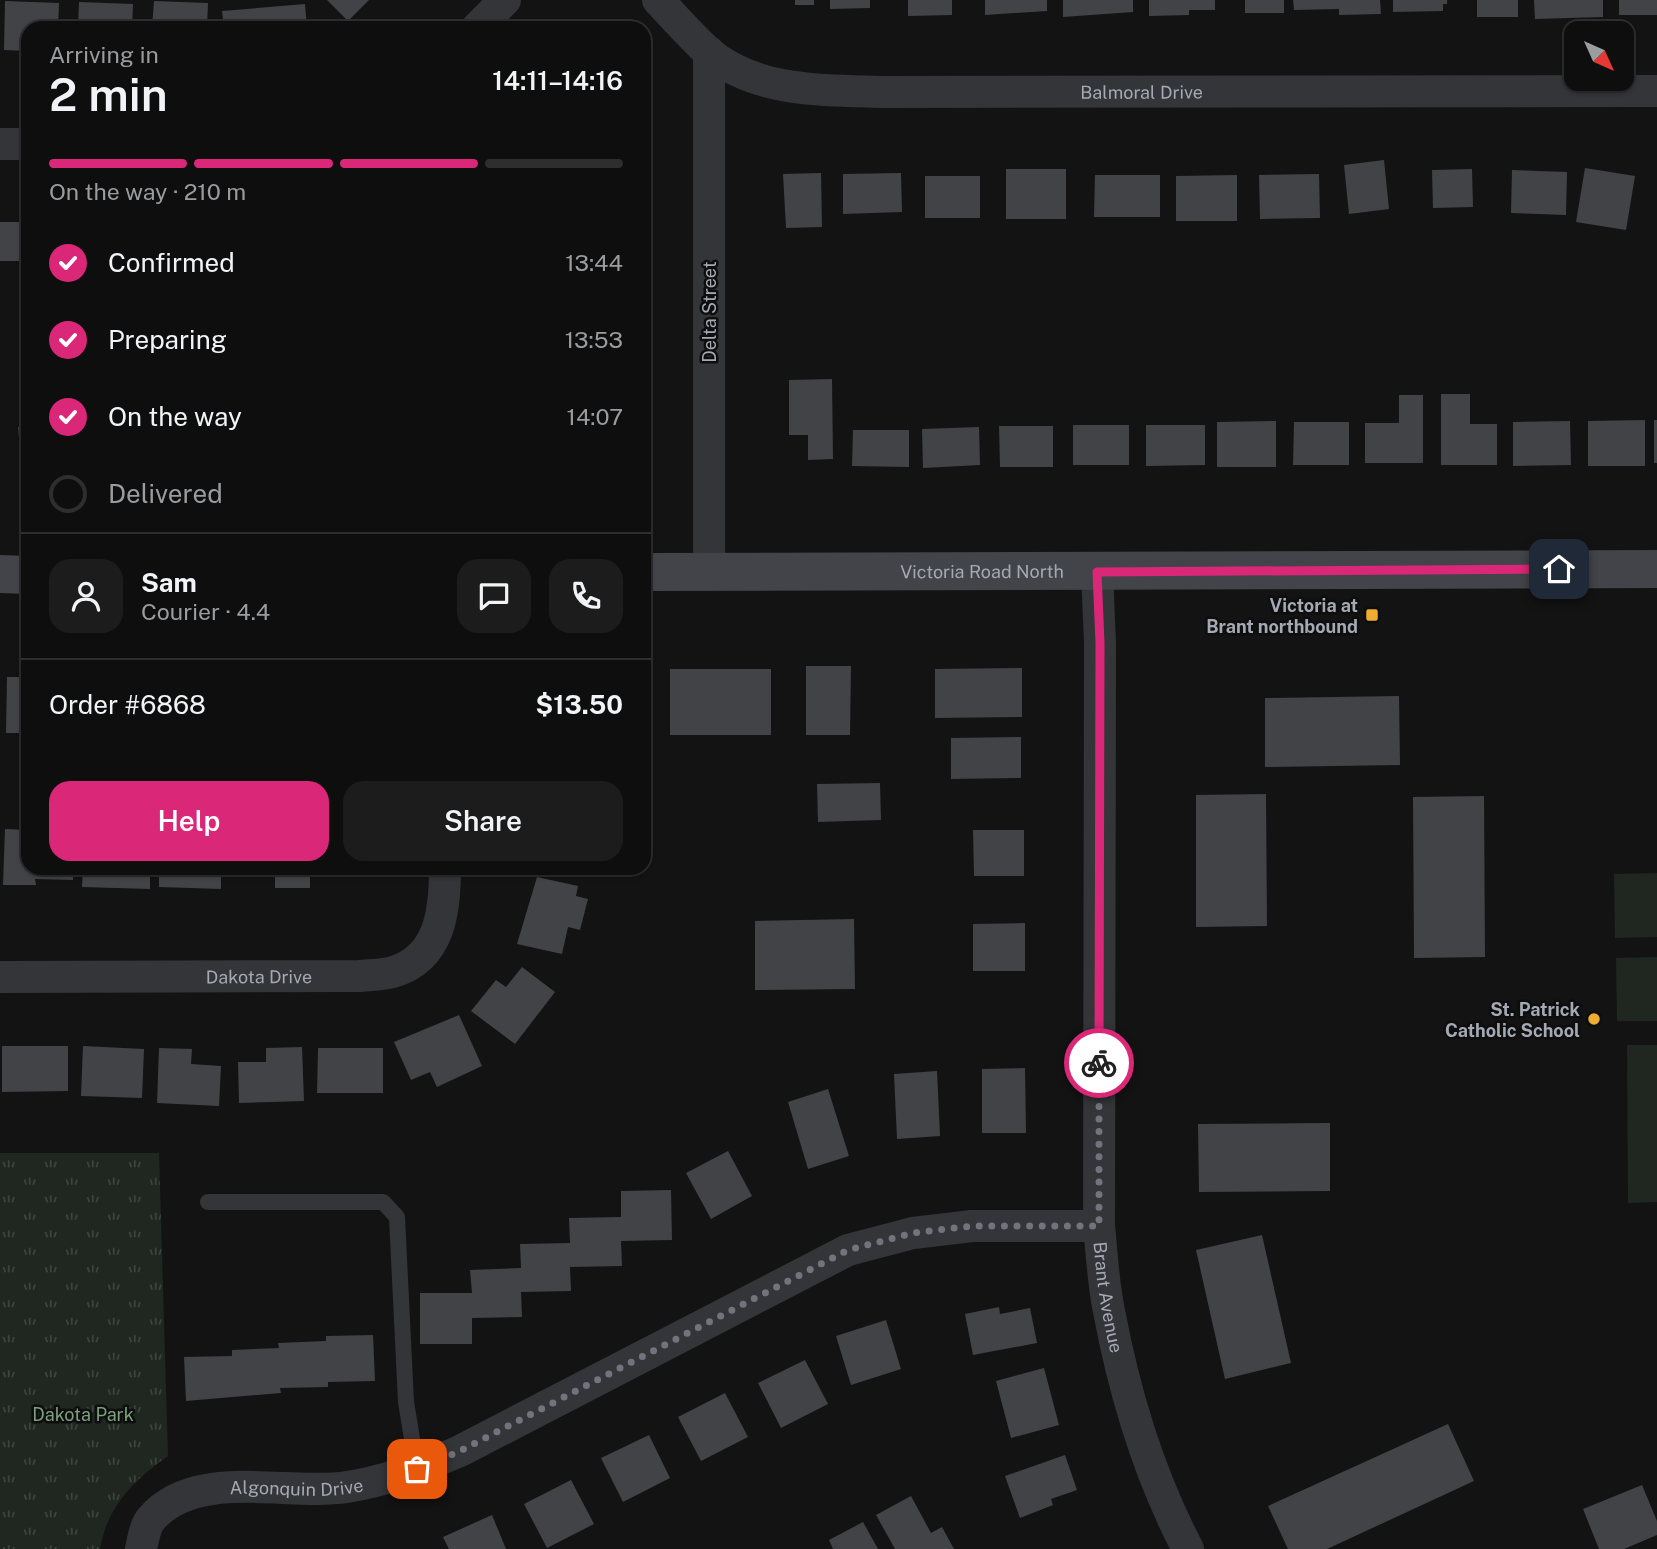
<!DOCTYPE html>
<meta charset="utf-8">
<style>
:root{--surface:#0e0e0f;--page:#1c1c1d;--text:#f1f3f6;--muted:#9b9c9e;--line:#2e2e2f;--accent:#db2777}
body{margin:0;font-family:"Public Sans",sans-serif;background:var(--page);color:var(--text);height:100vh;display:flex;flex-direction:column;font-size:26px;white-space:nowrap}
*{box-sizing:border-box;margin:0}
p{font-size:23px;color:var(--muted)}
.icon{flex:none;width:38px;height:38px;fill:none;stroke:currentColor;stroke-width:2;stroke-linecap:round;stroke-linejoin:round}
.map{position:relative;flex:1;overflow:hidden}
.details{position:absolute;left:21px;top:21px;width:630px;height:854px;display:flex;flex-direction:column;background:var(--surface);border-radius:21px;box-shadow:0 2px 5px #0004,0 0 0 2px var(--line)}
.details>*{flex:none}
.needle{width:46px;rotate:135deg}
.controls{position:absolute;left:1564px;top:21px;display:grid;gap:14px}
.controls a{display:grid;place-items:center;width:70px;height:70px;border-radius:14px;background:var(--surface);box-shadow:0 2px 5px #0004,0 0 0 2px var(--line);font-size:35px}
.pin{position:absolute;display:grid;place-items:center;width:60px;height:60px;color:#fff;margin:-30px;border-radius:14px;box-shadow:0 4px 10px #0006}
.courier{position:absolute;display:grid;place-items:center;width:70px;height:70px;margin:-35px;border:5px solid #db2777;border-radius:50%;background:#fff;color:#222;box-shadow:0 2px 9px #0007}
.head em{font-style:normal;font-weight:600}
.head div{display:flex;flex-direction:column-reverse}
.head{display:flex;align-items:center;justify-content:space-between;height:119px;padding:0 28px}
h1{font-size:46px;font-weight:600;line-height:52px}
.bar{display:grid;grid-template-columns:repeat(4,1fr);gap:10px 7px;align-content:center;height:84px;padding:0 28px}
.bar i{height:9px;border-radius:5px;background:var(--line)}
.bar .current{background:var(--accent)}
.bar p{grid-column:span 4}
.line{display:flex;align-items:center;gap:18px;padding:0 28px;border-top:2px solid var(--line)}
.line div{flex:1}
.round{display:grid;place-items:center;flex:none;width:74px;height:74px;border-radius:21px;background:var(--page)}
ol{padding:0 28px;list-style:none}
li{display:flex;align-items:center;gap:21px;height:77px}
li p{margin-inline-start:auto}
li .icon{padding:7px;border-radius:50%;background:var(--accent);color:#fff;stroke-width:4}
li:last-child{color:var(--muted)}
li i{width:38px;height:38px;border:4px solid var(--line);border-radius:50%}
.button{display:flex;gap:14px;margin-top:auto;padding:14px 28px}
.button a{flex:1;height:80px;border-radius:21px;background:var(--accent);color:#fff;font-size:28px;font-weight:600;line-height:80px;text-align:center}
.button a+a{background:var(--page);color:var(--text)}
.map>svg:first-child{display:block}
.park{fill:url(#park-tufts)}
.pitch{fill:#1f2720}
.building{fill:#424347}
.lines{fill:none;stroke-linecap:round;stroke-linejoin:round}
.lane{stroke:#343539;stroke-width:16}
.street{stroke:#343539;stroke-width:32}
.secondary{stroke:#424449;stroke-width:38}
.done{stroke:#71747c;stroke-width:7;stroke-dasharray:0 12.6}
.route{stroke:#db2777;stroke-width:9}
.poi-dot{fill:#edae32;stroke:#0e0e0f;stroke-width:2.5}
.labels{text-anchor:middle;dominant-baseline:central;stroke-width:5;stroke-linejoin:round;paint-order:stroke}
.street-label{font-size:18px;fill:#a4a9b4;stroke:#0e0e0f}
.poi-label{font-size:18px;font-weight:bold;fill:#a4a9b4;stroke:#0e0e0f;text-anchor:end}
.park-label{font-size:18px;fill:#7c9f7e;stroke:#0e0e0f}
</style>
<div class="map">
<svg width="1657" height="1549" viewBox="0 0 1657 1549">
<defs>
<pattern id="park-tufts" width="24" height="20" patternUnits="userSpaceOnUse" patternTransform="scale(1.75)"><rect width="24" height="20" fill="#1f2720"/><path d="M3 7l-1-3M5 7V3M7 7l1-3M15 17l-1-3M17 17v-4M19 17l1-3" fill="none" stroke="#3d443e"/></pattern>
</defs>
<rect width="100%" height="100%" fill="#131314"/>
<!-- park -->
<path class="park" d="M0,1153H159L168,1456C133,1481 108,1505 100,1549H0Z"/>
<!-- pitch -->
<path class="pitch" d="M1657,873V937L1615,938L1614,874Z
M1657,957V1021H1617L1616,958Z
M1627,1045H1657V1202L1628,1203Z"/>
<!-- building -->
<path class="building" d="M327,0H369L348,21Z
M795,0H814V5H795Z
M830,0H870V8L830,9Z
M908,0H952V15L908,16Z
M985,0H1047V11L985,15Z
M1063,0H1133V12L1063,17Z
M1149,0H1215V10H1189V15L1149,16Z
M1245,0H1284V13H1245Z
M1293,0H1380L1381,14L1339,15V9L1294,10Z
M1393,0H1447V4H1443V11L1393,12Z
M1477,0H1518V17H1477Z
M1534,0H1603V17L1535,19Z
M1619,0H1657V15H1619Z
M5,1L59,3L58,28H28V51L4,50Z
M154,1L208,3L207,28H152Z
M79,2L133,4L132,28H78Z
M305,4L307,28H224L222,11Z
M1384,160L1389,209L1349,214L1344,165Z
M1585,168L1635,176L1626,230L1576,222Z
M1006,169H1066V219H1006Z
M1472,169L1473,207L1433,208L1432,170Z
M1512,170L1567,172L1566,215L1511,213Z
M821,173L822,227L786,228L783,174Z
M901,173L902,212L843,214V174Z
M1319,174L1320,218L1260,219L1259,175Z
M1095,175H1160V217H1094Z
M1237,175V221H1176V176Z
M925,176H980V218H925Z
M0,222H28V261H0Z
M832,379L833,459L808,460V435H789V380Z
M1441,394H1470V424H1497V465H1441Z
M1399,395H1423V463H1365V423H1399Z
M1645,420V466H1588V421Z
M1654,420H1657V463H1654Z
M1276,421V467H1217V422Z
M1570,421L1571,465L1513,466V422Z
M1294,422H1349V465H1293Z
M1073,425H1129V465H1073Z
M1146,425H1205V465L1146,466Z
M28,426V469L22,470L18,427Z
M999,426H1053V467H1000Z
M979,427L980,465L923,468L922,429Z
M853,430H909V467L852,466Z
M806,666H851L850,735H806Z
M1022,668V717L935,718V669Z
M670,669H771V735H670Z
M644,676H652V733H644Z
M7,677H28V733H6Z
M1399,696L1400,765L1265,767V698Z
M1021,737V778L951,779V738Z
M880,783L881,820L818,822L817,784Z
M1266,794L1267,926L1196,927V795Z
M1484,796L1485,957L1414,958L1413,797Z
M5,829L28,830V868H73V880L35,879L36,885H3Z
M973,830H1024V876H974Z
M83,868H150V889L82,887Z
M159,868H221V889L159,887Z
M246,868H310V888H275V873H246Z
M331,868H372V873H331Z
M537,877L578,886L576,896L588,899L580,930L568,927L562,954L517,944Z
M854,919L855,989L755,990V921Z
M1025,923V971H973V924Z
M522,967L555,992L515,1044L471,1011L496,980L506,987Z
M459,1015L482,1066L437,1087L430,1072L411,1080L394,1042Z
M2,1046H68V1091L2,1092Z
M83,1046L144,1049L142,1098L81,1096Z
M302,1047L304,1101L239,1103L238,1062H266V1048Z
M159,1048L192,1049L191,1064L221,1066L219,1106L157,1103Z
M318,1048H383V1093H317Z
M1025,1068L1026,1133H982V1069Z
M937,1071L940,1136L897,1139L894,1074Z
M828,1089L849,1156L808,1169L788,1102Z
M1330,1123V1191L1199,1192L1198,1124Z
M728,1151L752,1196L711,1219L686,1173Z
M671,1190L672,1240L621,1241L622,1266L570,1267L571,1291L521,1292L522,1317L472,1318V1344H420V1293H472L470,1270L521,1268L520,1244L570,1243L569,1218L621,1217V1191Z
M1262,1235L1291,1363L1225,1379L1196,1250Z
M999,1307L1000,1314L1030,1308L1037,1343L973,1355L965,1314Z
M886,1320L901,1369L851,1385L836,1336Z
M373,1335L375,1381L328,1382V1387L280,1388L281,1393L186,1401L184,1357L232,1356V1350L279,1348L278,1343L326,1341V1336Z
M805,1360L828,1404L781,1428L758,1383Z
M1044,1368L1059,1425L1011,1438L996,1381Z
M725,1393L748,1437L701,1461L678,1417Z
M1448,1424L1474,1481L1327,1549H1288L1268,1506Z
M649,1435L670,1478L623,1502L601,1458Z
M1065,1455L1077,1490L1051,1499L1053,1505L1020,1518L1005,1476Z
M571,1480L594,1524L547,1548L524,1504Z
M1642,1485L1657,1521V1535L1624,1549H1599L1583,1509Z
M911,1496L931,1533L942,1527L954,1549H895L876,1515Z
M492,1515L506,1549H449L443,1537Z
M863,1522L878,1549H833L829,1540Z"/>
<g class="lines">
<!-- lane -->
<path class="lane" d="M208,1202H383L397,1217L406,1402L417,1469"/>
<!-- street -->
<g class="street">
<path id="s1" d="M658,0C674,17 690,35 707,51C756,94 828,90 888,92L1657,91"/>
<path d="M477,28L505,0"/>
<path d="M0,144H28"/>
<path d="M709,571V52"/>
<path id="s2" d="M1097,572L1100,643L1099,1226C1102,1254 1103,1283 1109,1311C1124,1391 1150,1477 1188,1549"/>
<path id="s3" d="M0,977L360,976C370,975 383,975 393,972C441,958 445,909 445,868"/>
<path id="s4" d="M141,1549C143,1540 145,1526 151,1519C195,1467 287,1496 347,1487C386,1481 424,1467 460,1451L848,1250L913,1233L972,1226H1099"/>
</g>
<!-- secondary -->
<g class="secondary">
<path id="s5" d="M644,572L1657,569"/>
<path d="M0,574L28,575"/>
</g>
</g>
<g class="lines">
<!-- done -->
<path class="done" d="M417,1469L460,1451L848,1250L913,1233L972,1226H1099V1063"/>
<!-- route -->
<path class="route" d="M1099,1063L1100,643L1097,572L1559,569"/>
</g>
<!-- markers -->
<g class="poi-dot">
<rect x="1365" y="608" width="14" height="14" rx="3.5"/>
<circle cx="1594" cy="1019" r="7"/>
</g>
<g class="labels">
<!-- street labels -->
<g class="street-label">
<text stroke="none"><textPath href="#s1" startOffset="514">Balmoral Drive</textPath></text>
<text transform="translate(709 312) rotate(-90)">Delta Street</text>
<text stroke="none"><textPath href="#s5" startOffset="338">Victoria Road North</textPath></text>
<text stroke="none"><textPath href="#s3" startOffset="259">Dakota Drive</textPath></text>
<text stroke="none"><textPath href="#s2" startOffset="726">Brant Avenue</textPath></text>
<text stroke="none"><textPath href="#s4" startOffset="186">Algonquin Drive</textPath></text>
</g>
<!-- poi labels -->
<g class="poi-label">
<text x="1358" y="605">Victoria at<tspan x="1358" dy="21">Brant northbound</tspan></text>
<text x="1580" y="1009">St. Patrick<tspan x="1580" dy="21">Catholic School</tspan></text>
</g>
<!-- park labels -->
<g class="park-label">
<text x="83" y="1414">Dakota Park</text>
</g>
</g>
</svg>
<div class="controls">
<a><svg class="needle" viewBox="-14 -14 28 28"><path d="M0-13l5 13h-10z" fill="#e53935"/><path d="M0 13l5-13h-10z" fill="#9b9c9e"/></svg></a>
</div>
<div class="pin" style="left:417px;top:1469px;background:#ea580c"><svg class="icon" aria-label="bag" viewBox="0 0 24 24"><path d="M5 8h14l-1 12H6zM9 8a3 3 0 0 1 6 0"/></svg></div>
<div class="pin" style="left:1559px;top:569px;background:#1f2937"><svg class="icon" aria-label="home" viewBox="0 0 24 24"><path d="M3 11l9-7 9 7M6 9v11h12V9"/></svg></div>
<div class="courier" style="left:1099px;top:1063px"><svg class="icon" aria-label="bike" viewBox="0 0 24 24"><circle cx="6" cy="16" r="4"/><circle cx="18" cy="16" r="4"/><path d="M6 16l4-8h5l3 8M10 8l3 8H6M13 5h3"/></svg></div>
<section class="details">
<div class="head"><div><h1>2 min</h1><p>Arriving in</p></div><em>14:11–14:16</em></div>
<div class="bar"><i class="current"></i><i class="current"></i><i class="current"></i><i></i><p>On the way · 210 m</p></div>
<ol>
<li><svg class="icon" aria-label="check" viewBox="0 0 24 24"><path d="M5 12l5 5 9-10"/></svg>Confirmed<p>13:44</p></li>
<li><svg class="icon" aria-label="check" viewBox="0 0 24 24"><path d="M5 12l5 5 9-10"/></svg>Preparing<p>13:53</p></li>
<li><svg class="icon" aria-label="check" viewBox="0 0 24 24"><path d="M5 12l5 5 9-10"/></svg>On the way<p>14:07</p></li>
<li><i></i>Delivered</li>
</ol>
<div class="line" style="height:126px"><a class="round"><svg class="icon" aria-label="person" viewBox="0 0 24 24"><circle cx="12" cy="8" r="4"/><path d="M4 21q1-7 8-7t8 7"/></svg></a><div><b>Sam</b><p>Courier · 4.4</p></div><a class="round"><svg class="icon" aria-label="chat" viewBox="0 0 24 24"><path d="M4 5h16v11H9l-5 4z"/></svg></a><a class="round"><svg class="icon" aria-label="phone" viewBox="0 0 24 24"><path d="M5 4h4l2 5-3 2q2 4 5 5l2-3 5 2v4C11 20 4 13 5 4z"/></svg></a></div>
<div class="line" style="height:91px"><div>Order #6868</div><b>$13.50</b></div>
<div class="button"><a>Help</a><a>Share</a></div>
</section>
</div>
